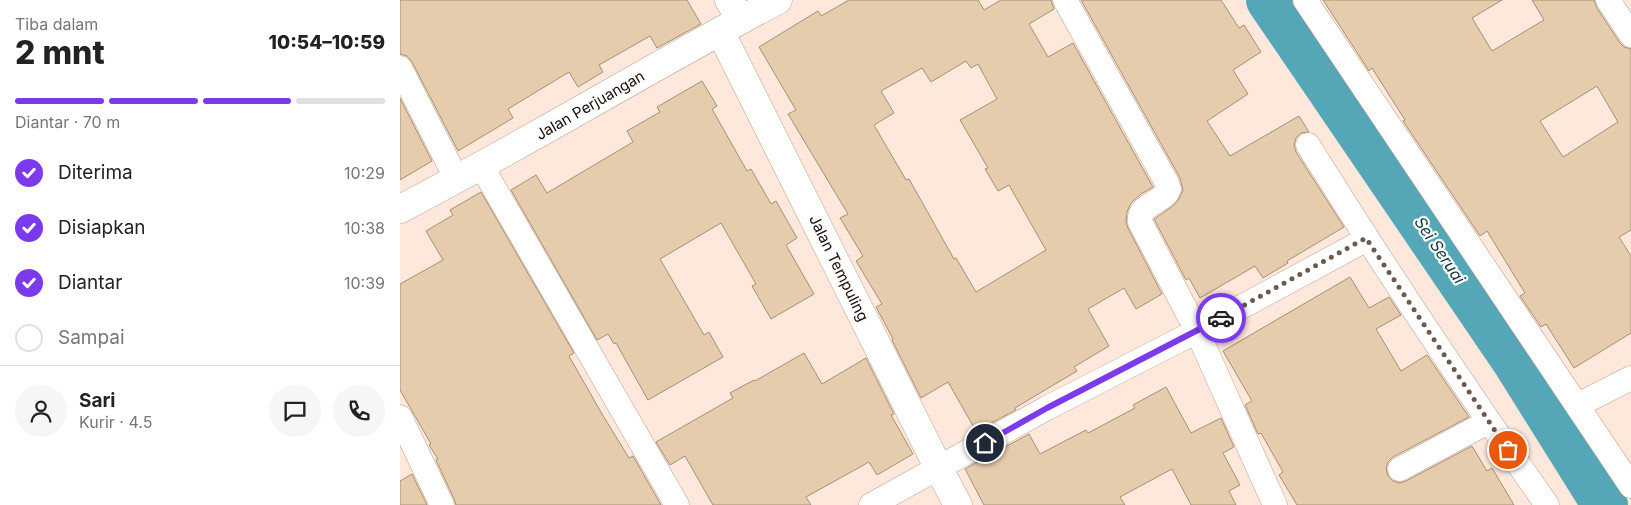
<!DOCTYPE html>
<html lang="id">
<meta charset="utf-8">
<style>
:root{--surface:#fff;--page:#f6f6f6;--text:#222;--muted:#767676;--line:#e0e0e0;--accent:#7c3aed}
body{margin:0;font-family:Inter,sans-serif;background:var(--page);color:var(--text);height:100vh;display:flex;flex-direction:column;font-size:19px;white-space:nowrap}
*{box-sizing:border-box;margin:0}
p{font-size:16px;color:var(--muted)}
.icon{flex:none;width:28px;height:28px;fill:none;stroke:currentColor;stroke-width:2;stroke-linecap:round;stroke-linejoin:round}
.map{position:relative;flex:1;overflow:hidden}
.sheet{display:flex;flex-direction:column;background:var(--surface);width:400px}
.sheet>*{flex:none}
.pin{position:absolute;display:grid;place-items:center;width:42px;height:42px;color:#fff;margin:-21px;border:2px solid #fff;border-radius:50%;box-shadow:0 1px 5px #0007}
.courier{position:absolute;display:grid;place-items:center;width:50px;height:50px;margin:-25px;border:4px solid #7c3aed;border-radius:50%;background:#fff;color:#222;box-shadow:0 1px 6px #0007}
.summary em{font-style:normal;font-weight:800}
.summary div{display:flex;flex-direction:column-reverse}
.summary{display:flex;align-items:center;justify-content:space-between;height:85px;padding:0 15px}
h1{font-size:32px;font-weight:800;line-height:38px}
.bar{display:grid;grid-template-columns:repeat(4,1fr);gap:8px 5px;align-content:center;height:60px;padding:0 15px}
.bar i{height:6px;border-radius:4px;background:var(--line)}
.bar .current{background:var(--accent)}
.bar p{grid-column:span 4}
.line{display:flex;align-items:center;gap:12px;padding:0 15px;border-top:1px solid var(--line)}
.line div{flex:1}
.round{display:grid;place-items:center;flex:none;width:52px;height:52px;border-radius:26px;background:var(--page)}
ol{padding:0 15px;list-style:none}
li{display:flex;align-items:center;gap:15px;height:55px}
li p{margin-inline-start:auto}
li .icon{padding:5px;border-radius:50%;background:var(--accent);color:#fff;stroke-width:4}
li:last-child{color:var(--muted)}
li i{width:28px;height:28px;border:2px solid var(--line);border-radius:50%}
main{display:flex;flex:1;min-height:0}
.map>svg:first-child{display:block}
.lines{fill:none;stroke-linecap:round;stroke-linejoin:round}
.river{stroke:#55a7b8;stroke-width:46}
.building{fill:#e4ccad;stroke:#a68f72;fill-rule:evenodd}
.street-casing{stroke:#c3a18e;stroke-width:25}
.secondary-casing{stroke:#c3a18e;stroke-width:29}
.street{stroke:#fff;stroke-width:24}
.secondary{stroke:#fff;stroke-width:28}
.done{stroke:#695a52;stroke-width:5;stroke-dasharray:0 9}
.route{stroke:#7c3aed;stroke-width:6}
.labels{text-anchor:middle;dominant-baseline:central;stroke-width:4.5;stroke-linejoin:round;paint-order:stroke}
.street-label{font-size:15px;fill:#190d07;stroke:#fafafa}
.water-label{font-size:16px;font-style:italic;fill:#0a333a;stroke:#fafafa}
</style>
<main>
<section class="sheet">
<div class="summary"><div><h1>2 mnt</h1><p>Tiba dalam</p></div><em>10:54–10:59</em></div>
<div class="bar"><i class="current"></i><i class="current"></i><i class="current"></i><i></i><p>Diantar · 70 m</p></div>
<ol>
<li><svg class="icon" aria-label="check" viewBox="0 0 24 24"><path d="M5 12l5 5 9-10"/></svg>Diterima<p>10:29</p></li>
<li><svg class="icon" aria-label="check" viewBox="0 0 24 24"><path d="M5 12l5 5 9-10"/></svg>Disiapkan<p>10:38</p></li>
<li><svg class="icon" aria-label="check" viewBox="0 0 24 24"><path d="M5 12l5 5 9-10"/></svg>Diantar<p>10:39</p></li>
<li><i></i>Sampai</li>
</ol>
<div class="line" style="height:90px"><a class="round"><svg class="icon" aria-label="person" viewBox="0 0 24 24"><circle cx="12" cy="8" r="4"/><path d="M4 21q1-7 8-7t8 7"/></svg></a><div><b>Sari</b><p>Kurir · 4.5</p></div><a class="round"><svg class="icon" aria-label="chat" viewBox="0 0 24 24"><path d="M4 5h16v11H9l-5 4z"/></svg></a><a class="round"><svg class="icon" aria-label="phone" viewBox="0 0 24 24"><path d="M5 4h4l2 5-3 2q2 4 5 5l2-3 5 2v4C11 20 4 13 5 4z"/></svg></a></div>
</section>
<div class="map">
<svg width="1231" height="505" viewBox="0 0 1231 505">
<rect width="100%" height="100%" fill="#fee8dc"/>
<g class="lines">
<!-- river -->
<path class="river" d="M869,0L1115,361L1205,505"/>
</g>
<!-- building -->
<path class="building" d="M0,0H287L301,24L257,48L250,36L199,65L203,72L178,87L169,72L108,109L113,118L58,151L12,62L7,56L0,54Z
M449,0H578L584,10L601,0H651L654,9L629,24L648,57L673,43L753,187L741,194L731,203L727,212L726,222L728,228L762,294L736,309L724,288L688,309L709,346L674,367L677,371L635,396L615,408L616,410L576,431L548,382L521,398L492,340L493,339L476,307L482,304L456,261L463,256L440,218L448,214L388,114L396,110L359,47L418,11L421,16ZM566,61L571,68L578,64L597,99L560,120L588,168L585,169L598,191L609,185L646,250L576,292L556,258L554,259L509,179L506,180L474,125L494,113L481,91L522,68L531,82Z
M681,0H821L839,28L844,25L861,52L833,70L848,94L807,121L830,156L899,116L909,132L901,133L896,138L894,145L896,152L944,227L887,261L888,263L863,278L855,266L800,298L789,278L786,280L754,219L773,206L779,199L783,190L780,178Z
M923,0H1102L1072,18L1092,51L1144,20L1132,0H1194L1197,8L1220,43L1224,47L1231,49V230L1219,237L1231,256V333L1174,368L1146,324L1141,327L1120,296L1125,293L1087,231L1080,236L1003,121L1005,120L972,68L969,71ZM1197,86L1218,122L1163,157L1140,121Z
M302,81L317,106L312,109L347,171L351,169L371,204L376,201L397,238L386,245L414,294L371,319L352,286L356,284L321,223L260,259L304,335L309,332L323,357L248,400L216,343L214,344L208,334L197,340L111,190L136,175L147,193L233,142L227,131L260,112L257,107Z
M0,98L32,161L0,180Z
M81,192L174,353L169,356L202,414L229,458L233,456L261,505H56L54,499L36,460L38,459L29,445L31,444L0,390V284L43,260L26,231L53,215L50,210Z
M950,277L969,308L989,297L1001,315L976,329L1001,371L1027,355L1069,417L993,457L988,462L986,468L988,476L993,481L1000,483L1006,481L1072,446L1087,471L1092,468L1114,505H897L879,475L883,472L861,433L858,434L845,405L852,401L823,351Z
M404,353L422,384L466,358L494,414L491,415L513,454L477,475L469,462L406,497L411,505H313L285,456L270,465L256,442L333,398L330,393L354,380L355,381Z
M766,387L791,433L821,418L834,447L823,453L840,485L829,491L836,505H791L772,469L720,497L725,505H584L565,469L629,434L640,454L686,430L688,433L735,408L733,405Z
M12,474L27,505H0V481Z"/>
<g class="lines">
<defs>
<path id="street" d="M665,0L767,183L769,189L767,193C759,202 737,207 740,222L797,331L875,505
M905,0L1231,486
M1208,0L1231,35
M0,68L57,180
M908,145C984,267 1064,387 1147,505
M82,167L277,505
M1178,405L1231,378
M0,417L42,505
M1000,469L1088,422
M471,505L647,408L797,331L967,239"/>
<path id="secondary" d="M329,0L341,20
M320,31L539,469L558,505
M0,209C128,143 251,67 378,0"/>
</defs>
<!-- street casing -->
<use href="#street" class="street-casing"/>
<!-- secondary casing -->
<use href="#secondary" class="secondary-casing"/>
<!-- street -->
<use href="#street" class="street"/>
<!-- secondary -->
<use href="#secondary" class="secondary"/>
</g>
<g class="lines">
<!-- done -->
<path class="done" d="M821,318L966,238L1108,450"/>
<!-- route -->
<path class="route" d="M585,443L647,408L821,318"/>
</g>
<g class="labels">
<!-- street labels -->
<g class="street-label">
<text transform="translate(190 105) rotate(-30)">Jalan Perjuangan</text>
<text transform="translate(439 268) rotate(64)">Jalan Tempuling</text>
</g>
<!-- water labels -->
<g class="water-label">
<text transform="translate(1040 250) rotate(56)">Sei Seruai</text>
</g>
</g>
</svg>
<div class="pin" style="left:1108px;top:450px;background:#ea580c"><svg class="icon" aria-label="bag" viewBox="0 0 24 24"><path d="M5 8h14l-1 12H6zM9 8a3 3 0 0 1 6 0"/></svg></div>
<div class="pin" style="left:585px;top:443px;background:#1f2937"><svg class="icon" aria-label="home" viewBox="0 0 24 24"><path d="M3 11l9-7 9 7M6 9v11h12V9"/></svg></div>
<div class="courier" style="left:821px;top:318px"><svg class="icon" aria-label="car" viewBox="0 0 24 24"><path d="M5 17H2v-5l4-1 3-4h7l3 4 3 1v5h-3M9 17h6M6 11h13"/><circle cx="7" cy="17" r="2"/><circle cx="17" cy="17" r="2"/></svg></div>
</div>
</main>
